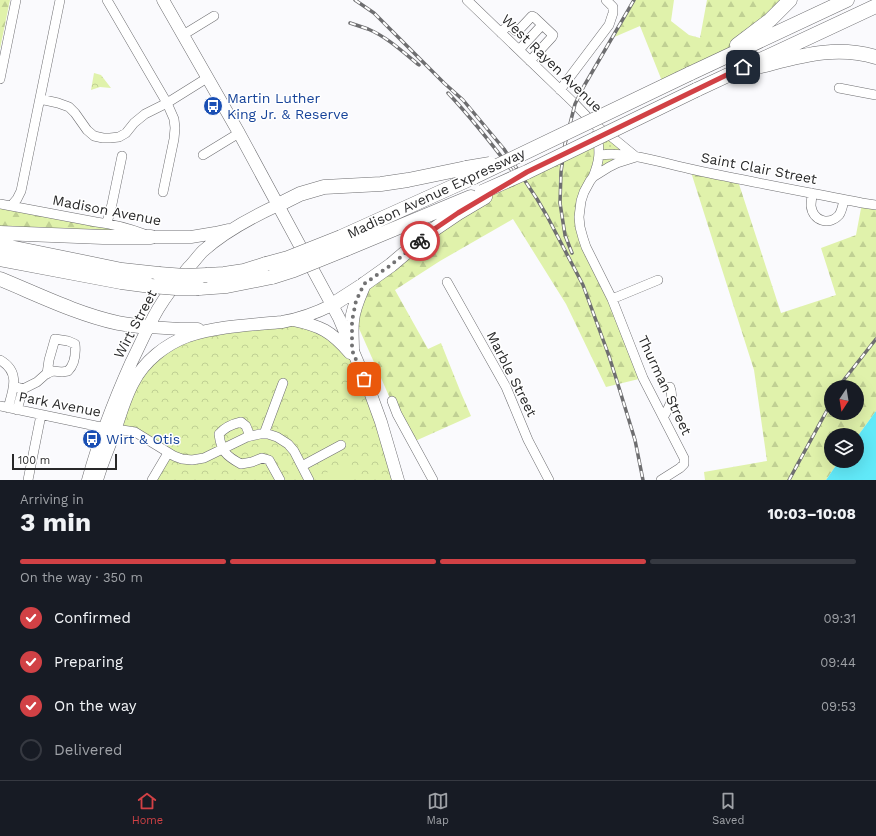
<!DOCTYPE html>
<meta charset="utf-8">
<style>
:root{--surface:#171b24;--page:#242831;--text:#f1f3f6;--muted:#9ea1a6;--line:#363941;--accent:#d14145}
body{margin:0;font-family:"Work Sans",sans-serif;background:var(--page);color:var(--text);height:100vh;display:flex;flex-direction:column;font-size:15px;white-space:nowrap}
*{box-sizing:border-box;margin:0}
p{font-size:13px;color:var(--muted)}
.icon{flex:none;width:22px;height:22px;fill:none;stroke:currentColor;stroke-width:2;stroke-linecap:round;stroke-linejoin:round}
.map{position:relative;height:480px;overflow:hidden}
.side{display:flex;flex-direction:column;background:var(--surface);flex:1}
.side>*{flex:none}
.needle{width:26px;rotate:192deg}
.tools{position:absolute;left:824px;top:380px;display:grid;gap:8px}
.tools a{display:grid;place-items:center;width:40px;height:40px;border-radius:50%;background:var(--surface);box-shadow:0 4px 16px #0002;font-size:20px}
.scale{position:absolute;left:12px;bottom:10px;width:105px;box-sizing:border-box;padding-left:4px;border:2px solid #282829;border-top:0;font-size:11px;line-height:14px;white-space:nowrap;color:#282829;-webkit-text-stroke:3px #fff;paint-order:stroke}
.pin{position:absolute;display:grid;place-items:center;width:34px;height:34px;color:#fff;margin:-17px;border-radius:8px;box-shadow:0 2px 6px #0006}
.courier{position:absolute;display:grid;place-items:center;width:40px;height:40px;margin:-20px;border:3px solid #d14145;border-radius:50%;background:#fff;color:#222;box-shadow:0 1px 5px #0007}
.summary em{font-style:normal;font-weight:700}
.summary div{display:flex;flex-direction:column-reverse}
.summary{display:flex;align-items:center;justify-content:space-between;height:68px;padding:0 20px}
h1{font-size:26px;font-weight:700;line-height:30px}
.bar{display:grid;grid-template-columns:repeat(4,1fr);gap:6px 4px;align-content:center;height:48px;padding:0 20px}
.bar i{height:5px;border-radius:3px;background:var(--line)}
.bar .active{background:var(--accent)}
.bar p{grid-column:span 4}
ol{padding:0 20px;list-style:none}
li{display:flex;align-items:center;gap:12px;height:44px}
li p{margin-inline-start:auto}
li .icon{padding:4px;border-radius:50%;background:var(--accent);color:#fff;stroke-width:4}
li:last-child{color:var(--muted)}
li i{width:22px;height:22px;border:2px solid var(--line);border-radius:50%}
.dock{display:flex;justify-content:space-around;align-items:center;height:56px;border-top:1px solid var(--line);background:var(--surface);font-size:11px;color:var(--muted)}
.dock a{display:grid;justify-items:center;gap:2px}
.dock .active{color:var(--accent)}
.map>svg:first-child{display:block}
.grass{fill:url(#grass-dots)}
.forest{fill:url(#forest-firs);fill-rule:evenodd}
.park{fill:url(#park-crowns)}
.pitch{fill:#e0f2ab}
.water{fill:#61e9f8}
.lines{fill:none;stroke-linecap:round;stroke-linejoin:round}
.minor-casing{stroke:#6d6d70;stroke-width:10}
.major-casing{stroke:#6d6d70;stroke-width:13}
.highway-casing{stroke:#6d6d70;stroke-width:15}
.minor{stroke:#fff;stroke-width:9}
.major{stroke:#fff;stroke-width:12}
.highway{stroke:#fff;stroke-width:14}
.rail-casing{stroke:#6e6e70;stroke-width:3.5}
.rail{stroke:#fff;stroke-width:2;stroke-dasharray:6;stroke-linecap:butt}
.highway-bridge-casing{stroke:#6d6d70;stroke-width:15;stroke-linecap:butt}
.highway-bridge{stroke:#fff;stroke-width:14}
.done{stroke:#727273;stroke-width:4;stroke-dasharray:0 7.2}
.route{stroke:#d14145;stroke-width:5}
.labels{text-anchor:middle;dominant-baseline:central;stroke-width:3;stroke-linejoin:round;paint-order:stroke}
.street-label{font-size:14px;fill:#282829;stroke:#fff}
.transit-label{font-size:14px;fill:#164399;stroke:#fff;text-anchor:start}
</style>
<div class="map">
<svg width="876" height="480" viewBox="0 0 876 480">
<defs>
<pattern id="grass-dots" width="8" height="8" patternUnits="userSpaceOnUse"><rect width="8" height="8" fill="#e0f2ab"/><path d="M2 2h.1M6 6h.1" fill="none" stroke="#c0d093" stroke-width="1.8" stroke-linecap="round"/></pattern>
<pattern id="forest-firs" width="22" height="20" patternUnits="userSpaceOnUse"><rect width="22" height="20" fill="#e0f2ab"/><path d="M5 1l3.5 6h-7zM16 11l3.5 6h-7z" fill="#c0d093"/></pattern>
<pattern id="park-crowns" width="20" height="18" patternUnits="userSpaceOnUse"><rect width="20" height="18" fill="#e0f2ab"/><path d="M2 6a3 3 0 1 1 6 0M12 15a3 3 0 1 1 6 0" fill="none" stroke="#c0d093"/></pattern>
</defs>
<rect width="100%" height="100%" fill="#fafafd"/>
<!-- grass -->
<path class="grass" d="M595,125L636,157L593,177Z"/>
<!-- forest -->
<path class="forest" d="M0,0H10L0,49Z
M634,0H674L671,21L689,35L700,38L707,0H790L713,63L664,86L640,26L612,38Z
M598,138L599,146L579,217L643,378L606,387L566,304L513,219L440,261L395,290L428,349L441,343L461,393L471,416L413,442L397,414L353,315L360,292L458,213Z
M690,169L737,178L781,313L836,295L821,248L856,235L862,203L876,205V411L857,437V435H831V461H839L826,480H705L704,472L767,461L754,370ZM831,387H857V413H831Z
M0,204L151,237L0,233Z"/>
<!-- park -->
<path class="park" d="M94,73L101,75L111,88L100,87L91,90Z
M303,322L356,359L398,480H152L168,453L121,430L133,383L179,340Z"/>
<!-- pitch -->
<path class="pitch" d="M350,461L357,476L349,480H329L326,473Z"/>
<!-- water -->
<path class="water" d="M876,411V480H826L839,461H857V437Z"/>
<g class="lines">
<defs>
<path id="minor" d="M107,0L167,103L174,119L175,128L174,139L163,192
M467,0L575,104L595,125L613,138L635,156
M501,33L508,25H510L516,31H518L532,16L534,17L553,35L552,37L530,61
M183,35L214,16
M519,50L542,25
M0,79L16,0
M839,88L876,95
M560,90L609,25L613,13V7L606,0
M40,99L58,103L69,107L75,113L87,130L94,136L103,138H110L119,137L126,133L134,123L145,114L167,103L207,78
M203,155L239,133
M600,155C630,151 665,164 695,170C751,182 806,192 862,203L876,205
M636,157L617,163L609,167L593,177L590,181L584,192L581,201L579,217L580,227L583,238L586,247L612,299L643,378L684,458V464L680,468L661,480
M593,177C600,160 600,152 597,134
M812,193C812,197 811,202 811,206C813,221 829,226 839,215C842,211 843,204 844,200
M0,204L96,222C112,224 128,228 144,234
M11,206L17,199L21,191L60,0
M107,223L112,204L122,156
M447,282L506,387L528,440L549,480
M612,299L658,280
M0,360C21,372 13,390 8,408
M14,386L23,389L37,382L46,374L53,371L62,372L68,371C75,364 76,354 75,344L68,341L55,339L49,360L47,374
M392,401L397,414L433,480
M0,406L96,426L135,432L174,456L182,459L192,460L204,458L247,437L260,434H268L277,437L288,444L294,451L309,480
M17,410L23,389
M664,416C670,406 674,398 670,387
M264,434L283,383
M250,436L246,426L241,422C232,424 225,427 219,434C221,451 226,456 241,464L252,462L262,458L269,460L280,480
M302,466L341,445
M28,480L41,415
M152,480L168,453"/>
<path id="major" d="M163,0L239,133L339,318L369,389L381,422L398,480
M151,237H191L215,233L228,230
M293,320C321,326 331,331 350,353
M149,327L180,329H198
M88,480C99,440 114,401 131,363C140,345 148,326 158,309C167,294 178,280 189,267C194,262 198,256 203,251C224,232 252,217 278,205
M97,480C102,463 109,447 115,431C120,415 125,398 133,383C144,361 166,344 188,336C218,326 251,325 282,322C299,319 316,313 332,305"/>
<path id="highway" d="M737,45L770,20L790,0
M761,66C801,56 835,45 876,57
M689,74L847,0
M696,90L876,6
M278,205L300,194L324,187L381,184L408,180L466,168
M0,233L103,237H151
M341,237L474,177
M0,245L122,270L159,274
M346,249L471,197
M0,259L121,282L151,286
M207,275L224,274L244,271L266,264
M0,279C39,295 77,314 118,323C128,325 138,326 149,327
M199,288L227,286L272,277
M332,305L360,287L391,265L430,232L458,213L485,197
M352,350C352,340 351,330 352,321C353,308 359,296 364,284"/>
</defs>
<!-- minor casing -->
<use href="#minor" class="minor-casing"/>
<!-- major casing -->
<use href="#major" class="major-casing"/>
<!-- highway casing -->
<use href="#highway" class="highway-casing"/>
<!-- minor -->
<use href="#minor" class="minor"/>
<!-- major -->
<use href="#major" class="major"/>
<!-- highway -->
<use href="#highway" class="highway"/>
<defs>
<path id="rail" d="M355,0L374,13L444,83L463,100L504,149L537,199L547,216L583,285L609,356L620,391L635,440L643,480
M350,23C356,25 362,27 368,29C387,37 403,52 419,65
M448,93C474,121 496,149 519,180
M572,253L565,235L560,203L561,172L565,144L575,104L584,86L634,0
M839,387L843,381L876,339
M789,480L831,403"/>
</defs>
<!-- rail casing -->
<use href="#rail" class="rail-casing"/>
<!-- rail -->
<use href="#rail" class="rail"/>
<defs>
<path id="highway-bridge" d="M466,168L490,164
M474,177L689,74
M482,192L527,172L696,90
M266,264L288,258L341,237
M159,274L185,276L207,275
M272,277L294,270L346,249
M151,286L176,288H199"/>
</defs>
<!-- highway-bridge casing -->
<use href="#highway-bridge" class="highway-bridge-casing"/>
<!-- highway-bridge -->
<use href="#highway-bridge" class="highway-bridge"/>
</g>
<g class="lines">
<!-- done -->
<path class="done" d="M364,379L352,350V321L356,301L364,284L391,265L420,241"/>
<!-- route -->
<path class="route" d="M420,241L430,232L458,213L527,172L743,67"/>
</g>
<!-- icons -->
<defs>
<symbol id="bus-disc" viewBox="-11 -11 22 22"><circle r="9.5" fill="#1a4fb4" stroke="#fff"/><path d="M-5-6H5V4H4V6H2V4H-2V6H-4V4H-5ZM-3.5-4V0h7V-4ZM-3.5 1.2v1.5H-2V1.2ZM2 1.2v1.5H3.5V1.2Z" fill="#fff"/></symbol>
</defs>
<g fill-rule="evenodd">
<use href="#bus-disc" x="202" y="95" width="22" height="22"/>
<use href="#bus-disc" x="81" y="428" width="22" height="22"/>
</g>
<g class="labels">
<!-- street labels -->
<g class="street-label">
<text transform="translate(552 63) rotate(44)">West Rayen Avenue</text>
<text transform="translate(759 168) rotate(11)">Saint Clair Street</text>
<text transform="translate(436 193) rotate(-25)">Madison Avenue Expressway</text>
<text transform="translate(107 210) rotate(11)">Madison Avenue</text>
<text transform="translate(135 324) rotate(-62)">Wirt Street</text>
<text transform="translate(512 374) rotate(63)">Marble Street</text>
<text transform="translate(665 385) rotate(65)">Thurman Street</text>
<text transform="translate(60 404) rotate(11)">Park Avenue</text>
</g>
<!-- transit labels -->
<g class="transit-label">
<text x="227" y="98">Martin Luther<tspan x="227" dy="16">King Jr. &amp; Reserve</tspan></text>
<text x="106" y="439">Wirt &amp; Otis</text>
</g>
</g>
</svg>
<div class="tools">
<a><svg class="needle" viewBox="-14 -14 28 28"><path d="M0-13l5 13h-10z" fill="#e53935"/><path d="M0 13l5-13h-10z" fill="#9ea1a6"/></svg></a>
<a><svg class="icon" aria-label="layers" viewBox="0 0 24 24"><path d="M12 4l9 5-9 5-9-5zM3 14l9 5 9-5"/></svg></a>
</div>
<div class="scale">100 m</div>
<div class="pin" style="left:364px;top:379px;background:#ea580c"><svg class="icon" aria-label="bag" viewBox="0 0 24 24"><path d="M5 8h14l-1 12H6zM9 8a3 3 0 0 1 6 0"/></svg></div>
<div class="pin" style="left:743px;top:67px;background:#1f2937"><svg class="icon" aria-label="home" viewBox="0 0 24 24"><path d="M3 11l9-7 9 7M6 9v11h12V9"/></svg></div>
<div class="courier" style="left:420px;top:241px"><svg class="icon" aria-label="bike" viewBox="0 0 24 24"><circle cx="6" cy="16" r="4"/><circle cx="18" cy="16" r="4"/><path d="M6 16l4-8h5l3 8M10 8l3 8H6M13 5h3"/></svg></div>
</div>
<section class="side">
<div class="summary"><div><h1>3 min</h1><p>Arriving in</p></div><em>10:03–10:08</em></div>
<div class="bar"><i class="active"></i><i class="active"></i><i class="active"></i><i></i><p>On the way · 350 m</p></div>
<ol>
<li><svg class="icon" aria-label="check" viewBox="0 0 24 24"><path d="M5 12l5 5 9-10"/></svg>Confirmed<p>09:31</p></li>
<li><svg class="icon" aria-label="check" viewBox="0 0 24 24"><path d="M5 12l5 5 9-10"/></svg>Preparing<p>09:44</p></li>
<li><svg class="icon" aria-label="check" viewBox="0 0 24 24"><path d="M5 12l5 5 9-10"/></svg>On the way<p>09:53</p></li>
<li><i></i>Delivered</li>
</ol>
</section>
<nav class="dock">
<a class="active"><svg class="icon" aria-label="home" viewBox="0 0 24 24"><path d="M3 11l9-7 9 7M6 9v11h12V9"/></svg>Home</a>
<a><svg class="icon" aria-label="map" viewBox="0 0 24 24"><path d="M3 6l6-2 6 2 6-2v14l-6 2-6-2-6 2zM9 4v14M15 6v14"/></svg>Map</a>
<a><svg class="icon" aria-label="saved" viewBox="0 0 24 24"><path d="M7 4h10v16l-5-4-5 4z"/></svg>Saved</a>
</nav>
